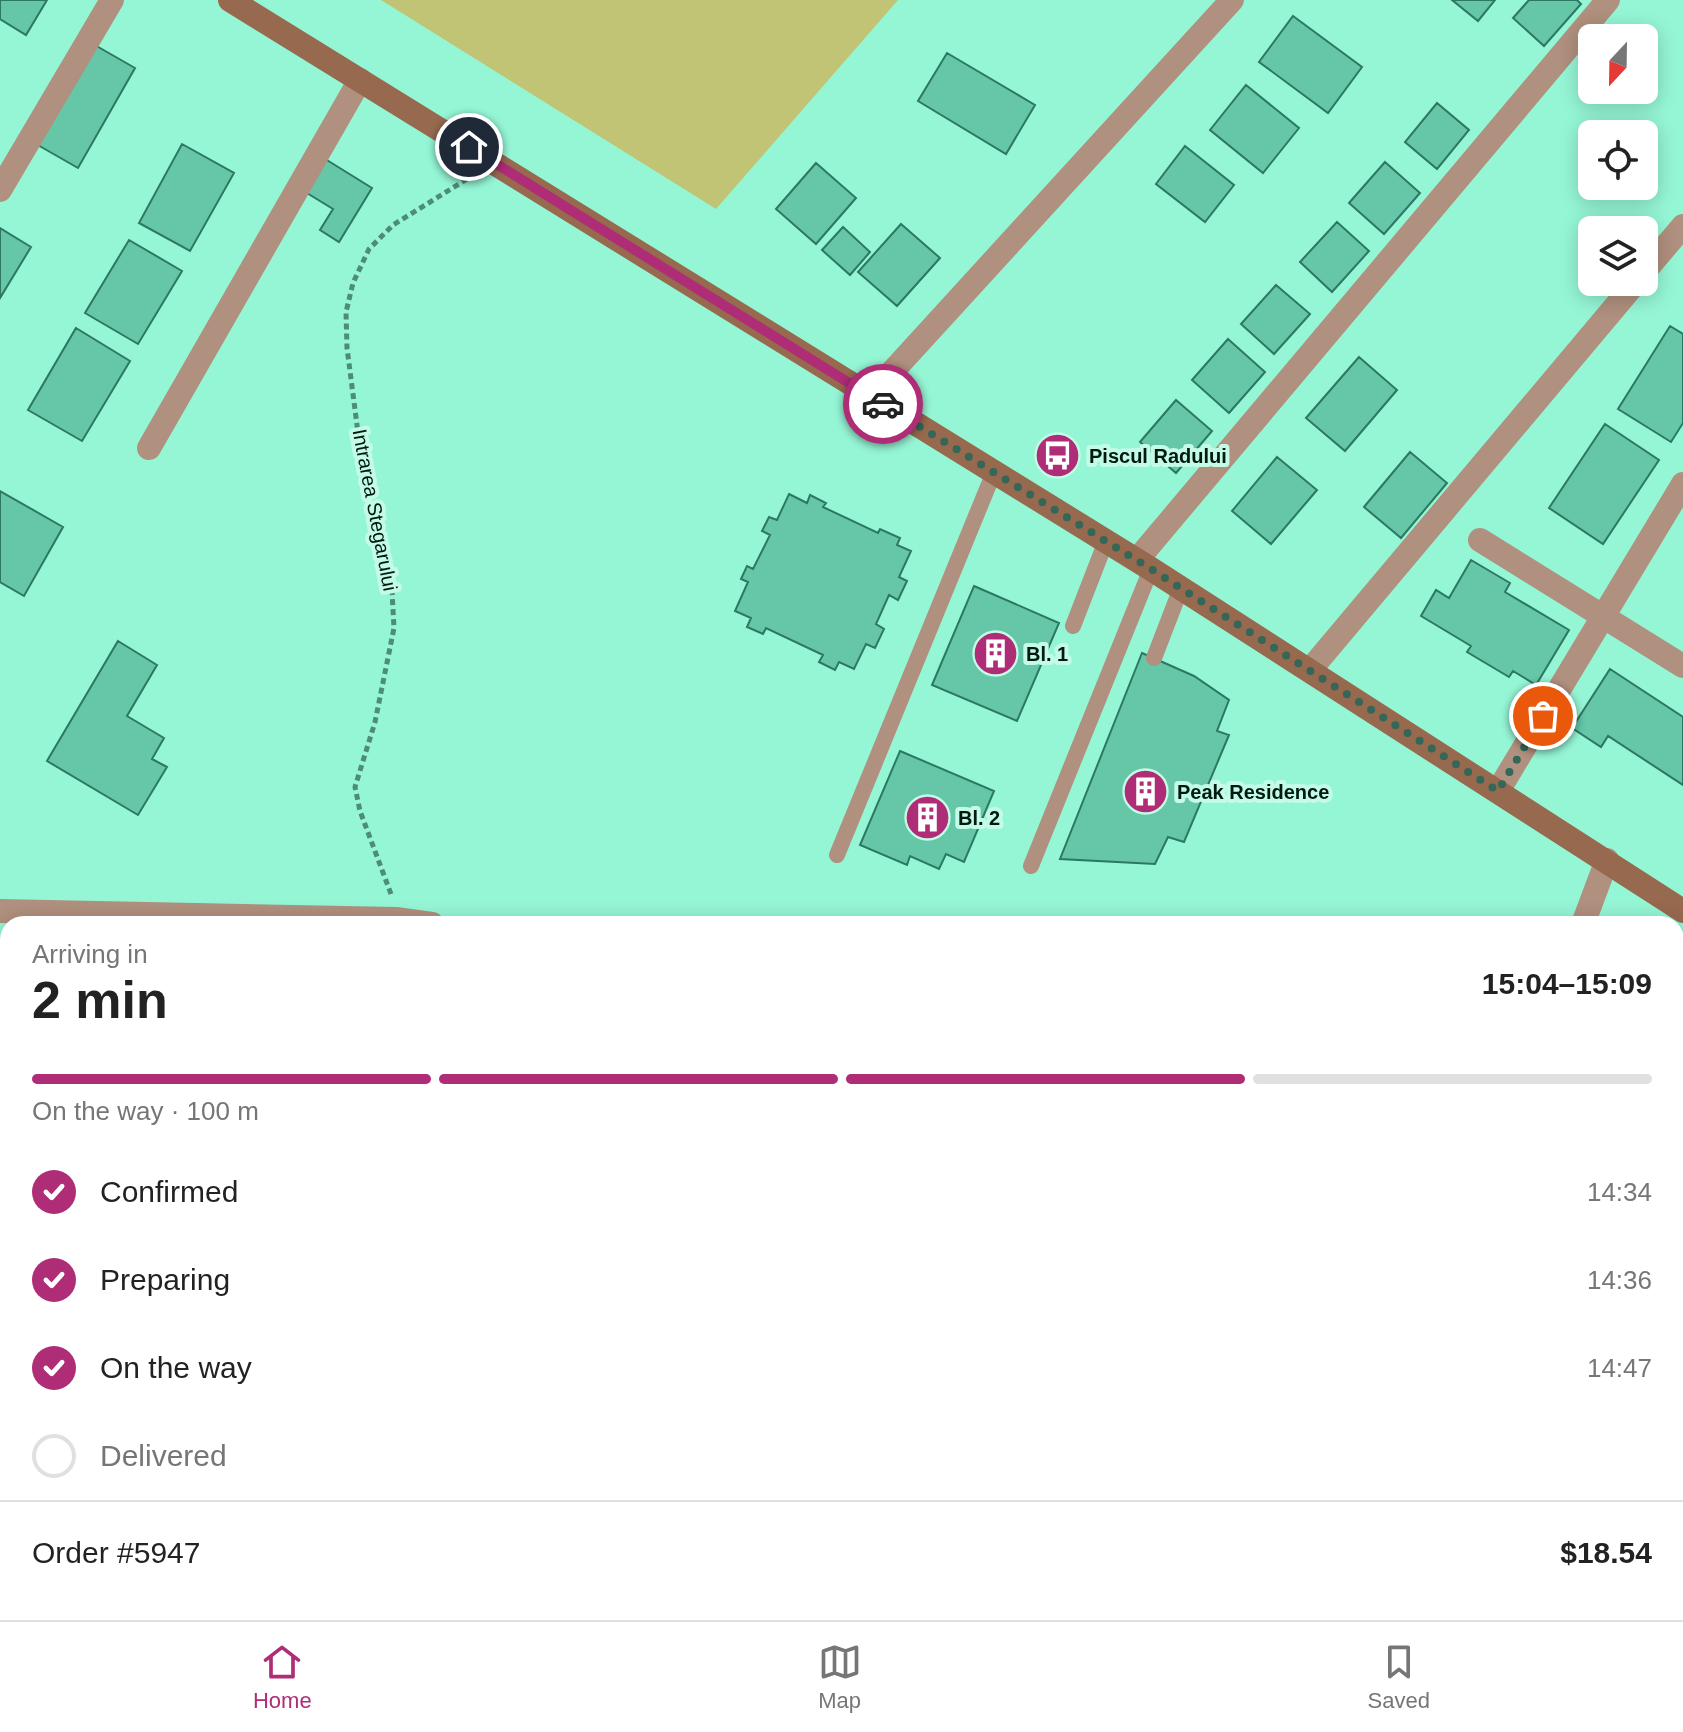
<!DOCTYPE html>
<meta charset="utf-8">
<style>
:root{--surface:#fff;--page:#f6f6f6;--text:#222;--muted:#767676;--line:#e0e0e0;--accent:#af2c76}
body{margin:0;font-family:Helvetica,sans-serif;background:var(--page);color:var(--text);height:100vh;display:flex;flex-direction:column;font-size:30px;white-space:nowrap}
*{box-sizing:border-box;margin:0}
p{font-size:26px;color:var(--muted)}
.icon{flex:none;width:44px;height:44px;fill:none;stroke:currentColor;stroke-width:2;stroke-linecap:round;stroke-linejoin:round}
.map{position:relative;flex:1;overflow:hidden}
.sheet{position:absolute;left:0px;top:916px;width:1684px;height:704px;display:flex;flex-direction:column;background:var(--surface);border-radius:24px 24px 0 0;box-shadow:0 4px 20px #0003}
.sheet>*{flex:none}
.needle{width:52px;rotate:202deg}
.tools{position:absolute;left:1578px;top:24px;display:grid;gap:16px}
.tools a{display:grid;place-items:center;width:80px;height:80px;border-radius:12px;background:var(--surface);box-shadow:0 4px 20px #0003;font-size:40px}
.pin{position:absolute;display:grid;place-items:center;width:68px;height:68px;color:#fff;margin:-34px;border:4px solid #fff;border-radius:50%;box-shadow:0 2px 8px #0007}
.courier{position:absolute;display:grid;place-items:center;width:80px;height:80px;margin:-40px;border:6px solid #af2c76;border-radius:50%;background:#fff;color:#222;box-shadow:0 2px 10px #0007}
.overview em{font-style:normal;font-weight:600}
.overview div{display:flex;flex-direction:column-reverse}
.overview{display:flex;align-items:center;justify-content:space-between;height:136px;padding:0 32px}
h1{font-size:52px;font-weight:600;line-height:60px}
.bar{display:grid;grid-template-columns:repeat(4,1fr);gap:12px 8px;align-content:center;height:96px;padding:0 32px}
.bar i{height:10px;border-radius:6px;background:var(--line)}
.bar .active{background:var(--accent)}
.bar p{grid-column:span 4}
.line{display:flex;align-items:center;gap:20px;padding:0 32px;border-top:2px solid var(--line)}
.line div{flex:1}
ol{padding:0 32px;list-style:none}
li{display:flex;align-items:center;gap:24px;height:88px}
li p{margin-inline-start:auto}
li .icon{padding:8px;border-radius:50%;background:var(--accent);color:#fff;stroke-width:4}
li:last-child{color:var(--muted)}
li i{width:44px;height:44px;border:4px solid var(--line);border-radius:50%}
.tabs{display:flex;justify-content:space-around;align-items:center;height:112px;border-top:2px solid var(--line);background:var(--surface);font-size:22px;color:var(--muted)}
.tabs a{display:grid;justify-items:center;gap:4px}
.tabs .active{color:var(--accent)}
.map>svg:first-child{display:block}
.green{fill:#c1c474}
.building{fill:#65c7a8;stroke:#2c7862;stroke-width:2}
.lines{fill:none;stroke-linecap:round;stroke-linejoin:round}
.path{stroke:#4d8c77;stroke-width:5;stroke-dasharray:6 4;stroke-linecap:butt}
.lane{stroke:#b0907e;stroke-width:16}
.street{stroke:#b0907e;stroke-width:24}
.secondary{stroke:#97694f;stroke-width:24}
.done{stroke:#346757;stroke-width:8;stroke-dasharray:0 14.4}
.route{stroke:#af2c76;stroke-width:10}
.labels{text-anchor:middle;dominant-baseline:central;stroke-width:8;stroke-linejoin:round;paint-order:stroke}
.poi-label{font-size:20px;font-weight:bold;fill:#001a12;stroke:#c4fbe7;text-anchor:start}
.street-label{font-size:20px;fill:#001a12;stroke:#c4fbe7}
</style>
<div class="map">
<svg width="1683" height="1620" viewBox="0 0 1683 1620">
<rect width="100%" height="100%" fill="#95f6d6"/>
<!-- green -->
<path class="green" d="M381,0H898L716,209Z
M662,1612H1276L1274,1620H661Z"/>
<!-- building -->
<path class="building" d="M0,0H47L26,35L0,19Z
M1452,0H1495L1478,21Z
M1529,0H1577L1581,4L1544,46L1513,18Z
M1293,16L1362,67L1328,113L1259,62Z
M93,44L135,68L78,168L36,144Z
M947,53L1035,105L1006,154L918,101Z
M1246,85L1299,128L1263,173L1210,130Z
M1437,103L1469,130L1437,169L1405,142Z
M182,144L234,173L190,251L139,223Z
M1185,146L1234,185L1205,222L1156,184Z
M322,157L372,188L339,242L320,230L333,209L302,190Z
M1385,162L1420,193L1384,234L1349,203Z
M816,163L856,198L816,244L776,209Z
M1337,222L1369,251L1332,292L1300,262Z
M901,224L940,258L897,306L858,272Z
M843,227L870,252L850,275L822,250Z
M0,228L31,247L0,298Z
M129,240L182,271L138,344L85,313Z
M1276,285L1310,314L1274,354L1241,324Z
M1670,326L1683,334V423L1671,442L1618,409Z
M76,328L130,361L82,441L28,410Z
M1228,339L1265,372L1229,413L1192,380Z
M1359,357L1397,390L1345,451L1306,418Z
M1176,400L1212,431L1176,473L1140,442Z
M1605,424L1659,460L1603,544L1549,508Z
M1410,452L1447,483L1401,538L1364,507Z
M1277,457L1317,490L1271,544L1232,511Z
M0,491L63,527L24,596L0,582Z
M789,494L807,503L810,495L826,503L823,507L878,533L880,529L900,538L897,545L911,551L899,577L907,581L898,600L889,595L876,624L884,629L875,648L866,644L854,669L839,662L835,670L819,662L823,655L766,628L763,634L747,627L751,618L735,611L748,582L741,579L747,566L753,569L770,535L762,531L769,517L777,520Z
M1471,560L1510,583L1505,592L1569,630L1536,685L1513,671L1509,677L1467,652L1471,646L1421,616L1436,590L1449,598Z
M974,586L1059,623L1017,721L932,685Z
M118,641L157,665L127,716L164,738L152,759L167,767L138,815L47,761Z
M1142,653L1194,676L1229,700L1217,731L1229,735L1184,842L1168,837L1155,864L1060,859Z
M1610,669L1683,717V785L1608,736L1601,747L1572,728Z
M900,751L994,791L964,862L946,854L939,869L910,856L907,865L860,845Z
M8,1569V1612H56L55,1620H0Z
M85,1612H134L133,1620H84Z
M179,1612H225L233,1613L232,1620H178Z
M1355,1612H1518L1525,1615L1523,1620H1377Z"/>
<g class="lines">
<!-- path -->
<path class="path" d="M391,894L360,811L355,787L375,722L394,628L392,591L360,448L347,348L346,312L353,283L369,249L393,225L467,179"/>
<!-- lane -->
<path class="lane" d="M1073,626L1106,541
M1154,658L1181,588
M837,855L994,472
M1031,866L1151,569"/>
<!-- street -->
<path class="street" d="M0,190L112,0
M1644,272L1683,226
M870,396L1232,0
M149,448L360,80
M1480,540L1683,666
M1137,560L1608,0
M1310,670L1636,282
M1498,791L1683,484
M0,911L396,919L432,924
M1583,924L1607,860
M0,1392L8,1393
M641,1620L642,1612
M1329,1620L1332,1612"/>
<!-- secondary -->
<path class="secondary" d="M230,0L1151,569L1683,911"/>
</g>
<g class="lines">
<!-- done -->
<path class="done" d="M883,404L1151,569L1498,791L1543,716"/>
<!-- route -->
<path class="route" d="M469,147L883,404"/>
</g>
<!-- icons -->
<defs>
<symbol id="bus-disc" viewBox="-11 -11 22 22"><circle r="9.5" fill="#af2c76" stroke="#c4fbe7"/><path d="M-5-6H5V4H4V6H2V4H-2V6H-4V4H-5ZM-3.5-4V0h7V-4ZM-3.5 1.2v1.5H-2V1.2ZM2 1.2v1.5H3.5V1.2Z" fill="#fff"/></symbol>
<symbol id="building-disc" viewBox="-11 -11 22 22"><circle r="9.5" fill="#af2c76" stroke="#c4fbe7"/><path d="M-4-6H4V6H1V3H-1V6H-4ZM-2.5-4.3h1.7v1.8h-1.7ZM.8-4.3h1.7v1.8H.8ZM-2.5-1h1.7V.8h-1.7ZM.8-1h1.7V.8H.8Z" fill="#fff"/></symbol>
</defs>
<g fill-rule="evenodd">
<use href="#bus-disc" x="1032" y="430" width="51" height="51"/>
<use href="#building-disc" x="970" y="628" width="51" height="51"/>
<use href="#building-disc" x="1120" y="766" width="51" height="51"/>
<use href="#building-disc" x="902" y="792" width="51" height="51"/>
</g>
<g class="labels">
<!-- poi labels -->
<g class="poi-label">
<text x="1089" y="456">Piscul Radului</text>
<text x="1026" y="654">Bl. 1</text>
<text x="1177" y="792">Peak Residence</text>
<text x="958" y="818">Bl. 2</text>
</g>
<!-- street labels -->
<g class="street-label">
<text transform="translate(375 510) rotate(79)">Intrarea Stegarului</text>
</g>
</g>
</svg>
<div class="tools">
<a><svg class="needle" viewBox="-14 -14 28 28"><path d="M0-13l5 13h-10z" fill="#e53935"/><path d="M0 13l5-13h-10z" fill="#767676"/></svg></a>
<a><svg class="icon" aria-label="locate" viewBox="0 0 24 24"><circle cx="12" cy="12" r="6"/><path d="M12 2v4M12 18v4M2 12h4M18 12h4"/></svg></a>
<a><svg class="icon" aria-label="layers" viewBox="0 0 24 24"><path d="M12 4l9 5-9 5-9-5zM3 14l9 5 9-5"/></svg></a>
</div>
<div class="pin" style="left:1543px;top:716px;background:#ea580c"><svg class="icon" aria-label="bag" viewBox="0 0 24 24"><path d="M5 8h14l-1 12H6zM9 8a3 3 0 0 1 6 0"/></svg></div>
<div class="pin" style="left:469px;top:147px;background:#1f2937"><svg class="icon" aria-label="home" viewBox="0 0 24 24"><path d="M3 11l9-7 9 7M6 9v11h12V9"/></svg></div>
<div class="courier" style="left:883px;top:404px"><svg class="icon" aria-label="car" viewBox="0 0 24 24"><path d="M5 17H2v-5l4-1 3-4h7l3 4 3 1v5h-3M9 17h6M6 11h13"/><circle cx="7" cy="17" r="2"/><circle cx="17" cy="17" r="2"/></svg></div>
<section class="sheet">
<div class="overview"><div><h1>2 min</h1><p>Arriving in</p></div><em>15:04–15:09</em></div>
<div class="bar"><i class="active"></i><i class="active"></i><i class="active"></i><i></i><p>On the way · 100 m</p></div>
<ol>
<li><svg class="icon" aria-label="check" viewBox="0 0 24 24"><path d="M5 12l5 5 9-10"/></svg>Confirmed<p>14:34</p></li>
<li><svg class="icon" aria-label="check" viewBox="0 0 24 24"><path d="M5 12l5 5 9-10"/></svg>Preparing<p>14:36</p></li>
<li><svg class="icon" aria-label="check" viewBox="0 0 24 24"><path d="M5 12l5 5 9-10"/></svg>On the way<p>14:47</p></li>
<li><i></i>Delivered</li>
</ol>
<div class="line" style="height:104px"><div>Order #5947</div><b>$18.54</b></div>
</section>
</div>
<nav class="tabs">
<a class="active"><svg class="icon" aria-label="home" viewBox="0 0 24 24"><path d="M3 11l9-7 9 7M6 9v11h12V9"/></svg>Home</a>
<a><svg class="icon" aria-label="map" viewBox="0 0 24 24"><path d="M3 6l6-2 6 2 6-2v14l-6 2-6-2-6 2zM9 4v14M15 6v14"/></svg>Map</a>
<a><svg class="icon" aria-label="saved" viewBox="0 0 24 24"><path d="M7 4h10v16l-5-4-5 4z"/></svg>Saved</a>
</nav>
